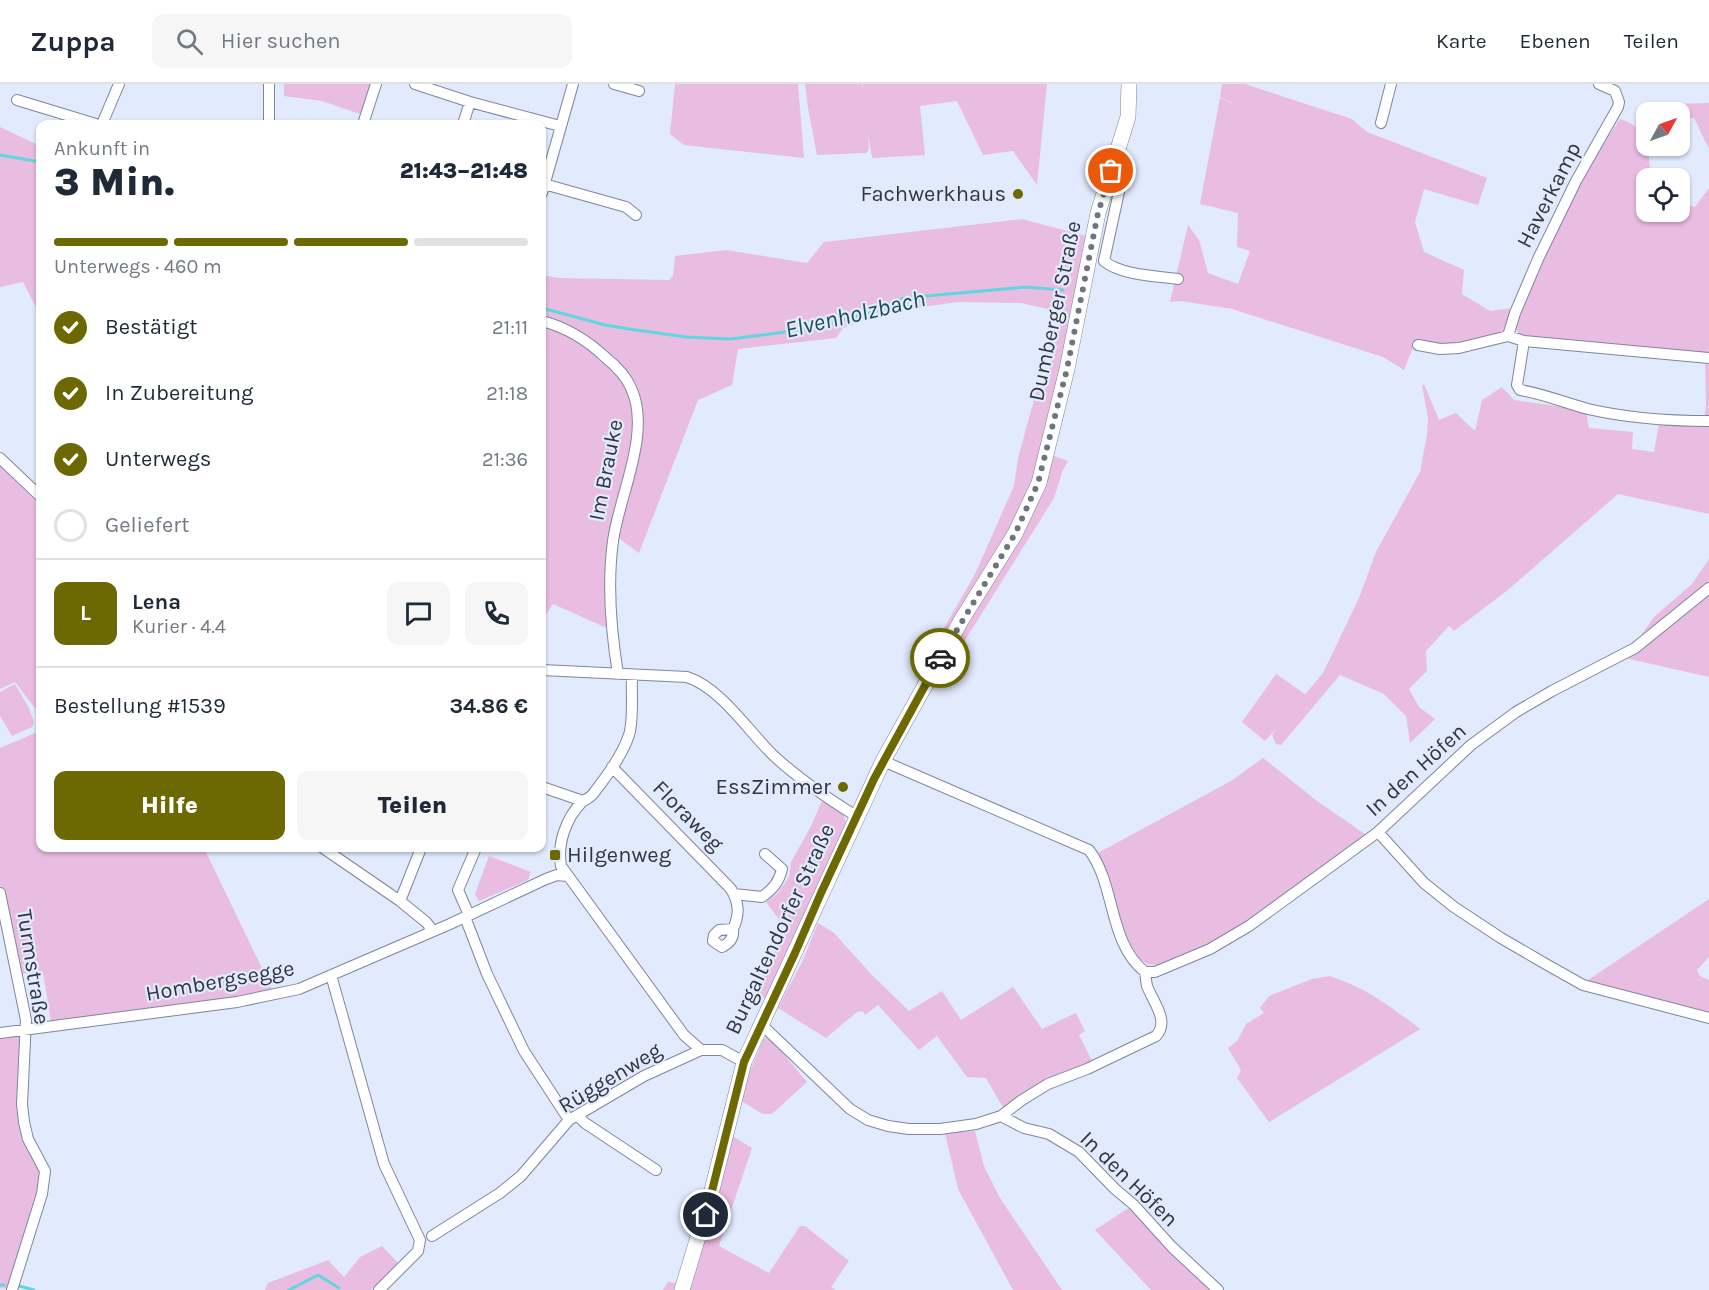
<!DOCTYPE html>
<html lang="de">
<meta charset="utf-8">
<style>
:root{--surface:#fff;--page:#f6f6f7;--text:#1f2937;--muted:#747a83;--line:#e0e1e3;--accent:#6d6902}
body{margin:0;font-family:Karla,sans-serif;background:var(--page);color:var(--text);height:100vh;display:flex;flex-direction:column;font-size:22px;white-space:nowrap}
*{box-sizing:border-box;margin:0}
p{font-size:20px;color:var(--muted)}
.icon{flex:none;width:33px;height:33px;fill:none;stroke:currentColor;stroke-width:2;stroke-linecap:round;stroke-linejoin:round}
.map{position:relative;flex:1;overflow:hidden}
.panel{position:absolute;left:36px;top:36px;width:510px;height:732px;display:flex;flex-direction:column;background:var(--surface);border-radius:12px;box-shadow:0 2px 4px #0004}
.panel>*{flex:none}
.needle{width:39px;rotate:50deg}
.controls{position:absolute;left:1636px;top:18px;display:grid;gap:12px}
.controls a{display:grid;place-items:center;width:54px;height:54px;border-radius:12px;background:var(--surface);box-shadow:0 2px 4px #0004;font-size:30px}
.pin{position:absolute;display:grid;place-items:center;width:51px;height:51px;color:#fff;margin:-26px;border:3px solid #fff;border-radius:50%;box-shadow:0 2px 6px #0007}
.courier{position:absolute;display:grid;place-items:center;width:60px;height:60px;margin:-30px;border:4px solid #6d6902;border-radius:50%;background:#fff;color:#222;box-shadow:0 2px 8px #0007}
.head em{font-style:normal;font-weight:800}
.head div{display:flex;flex-direction:column-reverse}
.head{display:flex;align-items:center;justify-content:space-between;height:102px;padding:0 18px}
h1{font-size:39px;font-weight:800;line-height:45px}
.bar{display:grid;grid-template-columns:repeat(4,1fr);gap:9px 6px;align-content:center;height:72px;padding:0 18px}
.bar i{height:8px;border-radius:4px;background:var(--line)}
.bar .current{background:var(--accent)}
.bar p{grid-column:span 4}
.line{display:flex;align-items:center;gap:15px;padding:0 18px;border-top:2px solid var(--line)}
.line div{flex:1}
.round{display:grid;place-items:center;flex:none;width:63px;height:63px;border-radius:12px;background:var(--page)}
ol{padding:0 18px;list-style:none}
li{display:flex;align-items:center;gap:18px;height:66px}
li p{margin-inline-start:auto}
li .icon{padding:6px;border-radius:50%;background:var(--accent);color:#fff;stroke-width:4}
li:last-child{color:var(--muted)}
li i{width:33px;height:33px;border:3px solid var(--line);border-radius:50%}
.action{display:flex;gap:12px;margin-top:auto;padding:12px 18px}
.action a{flex:1;height:69px;border-radius:12px;background:var(--accent);color:#fff;font-size:24px;font-weight:800;line-height:69px;text-align:center}
.action a+a{background:var(--page);color:var(--text)}
header{display:flex;align-items:center;gap:36px;box-sizing:border-box;height:84px;padding:0 30px;background:var(--surface);border-bottom:2px solid var(--line)}
header strong{font-size:28px}
nav{display:flex;gap:33px;margin-inline-start:auto;font-size:21px}
.search{width:420px;height:54px;background:var(--page);display:flex;align-items:center;gap:15px;box-sizing:border-box;padding:0 21px;border-radius:12px;color:var(--muted);font-size:22px}
.map>svg:first-child{display:block}
.green{fill:#e9bce1}
.lines{fill:none;stroke-linecap:round;stroke-linejoin:round}
.stream{stroke:#60d6e0;stroke-width:3}
.street-casing{stroke:#7d869b;stroke-width:12}
.secondary-casing{stroke:#7d869b;stroke-width:16}
.street{stroke:#fff;stroke-width:10}
.secondary{stroke:#fff;stroke-width:15}
.done{stroke:#6f7481;stroke-width:6;stroke-dasharray:0 10.8}
.route{stroke:#6d6902;stroke-width:8}
.poi-dot{fill:#6d6902;stroke:#e2eafd;stroke-width:2}
.labels{text-anchor:middle;dominant-baseline:central;stroke-width:4.5;stroke-linejoin:round;paint-order:stroke}
.poi-label{font-size:22px;fill:#31353e;stroke:#e2eafd;text-anchor:end}
.street-label{font-size:22px;fill:#31353e;stroke:#e2eafd}
.water-label{font-size:24px;font-style:italic;fill:#1b4f53;stroke:#e2eafd}
</style>
<header>
<strong>Zuppa</strong>
<div class="search"><svg class="icon" aria-label="search" viewBox="0 0 24 24"><circle cx="10" cy="10" r="6"/><path d="M15 15l6 6"/></svg>Hier suchen</div>
<nav><a>Karte</a><a>Ebenen</a><a>Teilen</a></nav>
</header>
<div class="map">
<svg width="1709" height="1206" viewBox="0 0 1709 1206">
<rect width="100%" height="100%" fill="#e2eafd"/>
<!-- green -->
<path class="green" d="M284,0H370L363,31L322,17L284,12Z
M675,0H798L804,74L684,61L670,50Z
M805,0H862L863,6V0H1047L1037,101L1013,67L983,71L957,17L920,22L925,71L872,74L868,49L869,64L867,69L817,71L808,24Z
M1222,0H1245L1352,35L1367,48L1487,94L1478,121L1424,105L1415,138L1424,168L1464,186L1462,210L1490,227L1514,224L1506,247L1500,251L1457,261L1415,259L1404,286L1383,273L1232,225L1181,217L1170,218L1188,141L1199,156L1208,189L1238,200L1250,167L1237,163L1238,129L1200,120L1220,14L1237,21L1220,13Z
M1709,19V65L1694,34H1680V28H1670L1671,20Z
M1620,35C1650,44 1648,68 1651,94H1647V128H1680V118L1695,123L1709,104V322L1707,323L1709,324V430L1618,410L1509,505L1454,547L1449,542L1426,567L1427,587L1409,605L1419,623L1435,635L1410,659L1406,632L1384,610L1340,591L1281,661L1276,660L1272,651L1277,644L1265,657L1242,638L1276,590L1305,610L1304,612L1323,589L1359,514L1376,468L1420,388L1427,351L1428,333L1422,302L1424,300L1439,336L1456,329L1475,347L1482,316L1502,303L1514,316L1586,326L1589,344L1633,348L1632,365L1654,368L1659,339L1703,341L1706,323L1705,271L1536,255L1520,251L1514,243C1543,171 1576,99 1620,35Z
M0,43L40,62V231L23,198L0,203Z
M1022,135L1086,152L1081,196L1036,399L927,585L921,584L975,490L1014,402L1018,374L1037,305L1046,304L1061,228L1021,219L958,218L886,228L843,244L836,254L738,265L732,301L698,316L639,469L617,453L641,333L615,280L542,235V191L559,194L669,196L673,192L675,172L726,166L807,179L824,158Z
M542,240L583,257L629,303L636,333L623,401L609,545L553,520L542,536Z
M1046,369L1068,377L1063,386L1054,414L954,574L941,573L1015,451Z
M0,379L40,416V636L37,627L15,598L0,605Z
M1709,475V593L1625,574L1654,533L1692,500Z
M15,600L29,624L34,638L32,643L12,652L0,632V608Z
M40,647V764H204L273,907L149,927L51,938L43,888L22,890L0,800V664Z
M1263,674L1317,717L1365,750L1228,852L1162,881C1156,881 1149,882 1144,878C1125,865 1105,793 1096,770L1231,697Z
M822,717L843,729L846,739L766,915L755,905L787,846L766,818L778,809L789,793L791,778L810,744Z
M489,772L531,788L528,796L479,817L475,810Z
M1709,815V873L1697,886L1700,892L1709,896V931L1585,898Z
M818,839L834,849L871,890L909,927L942,907L961,936L1013,903L1042,945L1076,929L1085,947L1079,951L1093,979L1004,1025L986,994L967,993L937,952L919,966L878,921L865,931L863,927L857,928L826,954L778,924L803,876Z
M1330,892C1366,904 1390,922 1420,945L1269,1038L1237,994L1241,986L1228,964L1237,957L1246,940L1264,929L1260,924L1269,912L1312,895Z
M0,952H20L19,1008L43,1095L23,1161L7,1205L0,1204Z
M764,954L771,955L807,998L772,1030H763L741,1017L750,987Z
M975,1047L984,1082L1000,1114L1062,1206H1013L958,1105L945,1049Z
M732,1052L752,1064L719,1162L769,1189L800,1142H805L849,1177L831,1203L836,1206H663L668,1198L689,1200Z
M1130,1123L1216,1206H1151L1095,1146Z
M382,1162L399,1180L371,1206H265L268,1199L328,1176L344,1193L360,1173Z"/>
<g class="lines">
<!-- stream -->
<path class="stream" d="M0,71L40,78
M542,224L605,241L629,245L686,253L730,255L808,245L867,230L904,214L1026,203L1063,206
M0,1201H4
M19,1202L34,1206
M289,1206L318,1191L339,1204"/>
<defs>
<path id="street" d="M269,0V40
M415,0L470,18L560,42
M614,0L639,7
M17,16L96,40
M1381,39L1391,0
M102,40L119,0
M363,40L376,0
M463,40L470,18
M1117,67L1125,80L1104,177C1120,191 1157,192 1178,195
M544,100L626,123L636,131
M542,109L573,0
M542,237C565,243 587,256 605,273C615,281 626,292 631,304C652,348 619,412 613,457C607,501 611,547 618,590
M1508,252L1515,229L1538,175L1576,97L1618,23L1619,18L1615,7L1599,0
M1524,257L1517,301L1520,306C1544,310 1565,319 1588,325C1627,334 1669,337 1709,337
M1418,261L1440,265L1459,264L1508,252L1524,257L1709,274
M0,374L40,412
M542,586L687,593C721,604 748,647 774,672C800,696 827,714 856,732
M632,591C631,608 634,635 629,651C622,672 606,693 593,710C590,714 586,715 582,718C566,734 557,760 561,782L684,951L701,966H722L744,978
M883,677L1089,766C1116,801 1108,859 1145,888H1155L1210,865L1249,842L1378,748L1471,661L1516,628L1552,607L1635,564L1709,504
M612,683L731,805C739,819 740,830 733,845L719,846L714,851L713,857L722,863C730,859 734,853 733,845
M542,703L583,717
M1378,748L1424,799L1454,823L1501,854L1544,879L1583,901L1709,934
M323,764L400,817L426,838L430,843L429,848
M0,809L26,936L22,1020L24,1038L28,1055L45,1087L42,1110L12,1206
M734,810L762,813C773,805 779,798 782,785L765,770
M400,817L421,764
M469,831L458,806L476,764
M465,833L487,890L524,967L569,1036
M331,891L384,1080L420,1156L418,1167L379,1206
M761,940L850,1025L868,1036L888,1042L909,1045H940L976,1040L1001,1032L1022,1016L1048,1000L1087,985L1156,952C1170,937 1153,918 1147,902C1146,898 1146,893 1145,888
M0,949L237,918L299,905L450,840L546,795L557,791L567,792
M578,1032L585,1039L656,1086
M1001,1032L1024,1044L1049,1050L1079,1068L1115,1105L1134,1121L1172,1163L1218,1206
M432,1152L500,1109L521,1092L569,1036L644,992L701,966"/>
<path id="secondary" d="M682,1206L711,1110L744,978L883,677L962,535L1015,450L1039,399L1067,285L1098,129L1128,33L1129,0"/>
</defs>
<!-- street casing -->
<use href="#street" class="street-casing"/>
<!-- secondary casing -->
<use href="#secondary" class="secondary-casing"/>
<!-- street -->
<use href="#street" class="street"/>
<!-- secondary -->
<use href="#secondary" class="secondary"/>
</g>
<g class="lines">
<!-- done -->
<path class="done" d="M940,574L1015,450L1038,399L1067,285L1098,129L1111,87"/>
<!-- route -->
<path class="route" d="M706,1131L744,978L795,869L821,809L874,695L940,574"/>
</g>
<!-- markers -->
<g class="poi-dot">
<circle cx="1018" cy="110" r="6"/>
<circle cx="843" cy="703" r="6"/>
<rect x="549" y="765" width="12" height="12" rx="3"/>
</g>
<g class="labels">
<!-- poi labels -->
<g class="poi-label">
<text x="1006" y="110">Fachwerkhaus</text>
<text x="831" y="703">EssZimmer</text>
<text x="567" y="771" text-anchor="start">Hilgenweg</text>
</g>
<!-- street labels -->
<g class="street-label">
<text transform="translate(1549 111) rotate(-63)">Haverkamp</text>
<text transform="translate(1055 227) rotate(-78)">Dumberger Straße</text>
<text transform="translate(606 386) rotate(-79)">Im Brauke</text>
<text transform="translate(1416 686) rotate(-42)">In den Höfen</text>
<text transform="translate(688 732) rotate(45)">Floraweg</text>
<text transform="translate(780 845) rotate(-65)">Burgaltendorfer Straße</text>
<text transform="translate(33 883) rotate(81)">Turmstraße</text>
<text transform="translate(220 897) rotate(-10)">Hombergsegge</text>
<text transform="translate(610 994) rotate(-31)">Rüggenweg</text>
<text transform="translate(1129 1095) rotate(44)">In den Höfen</text>
</g>
<!-- water labels -->
<g class="water-label">
<text transform="translate(855 230) rotate(-13)">Elvenholzbach</text>
</g>
</g>
</svg>
<div class="controls">
<a><svg class="needle" viewBox="-14 -14 28 28"><path d="M0-13l5 13h-10z" fill="#e53935"/><path d="M0 13l5-13h-10z" fill="#747a83"/></svg></a>
<a><svg class="icon" aria-label="locate" viewBox="0 0 24 24"><circle cx="12" cy="12" r="6"/><path d="M12 2v4M12 18v4M2 12h4M18 12h4"/></svg></a>
</div>
<div class="pin" style="left:1111px;top:87px;background:#ea580c"><svg class="icon" aria-label="bag" viewBox="0 0 24 24"><path d="M5 8h14l-1 12H6zM9 8a3 3 0 0 1 6 0"/></svg></div>
<div class="pin" style="left:706px;top:1131px;background:#1f2937"><svg class="icon" aria-label="home" viewBox="0 0 24 24"><path d="M3 11l9-7 9 7M6 9v11h12V9"/></svg></div>
<div class="courier" style="left:940px;top:574px"><svg class="icon" aria-label="car" viewBox="0 0 24 24"><path d="M5 17H2v-5l4-1 3-4h7l3 4 3 1v5h-3M9 17h6M6 11h13"/><circle cx="7" cy="17" r="2"/><circle cx="17" cy="17" r="2"/></svg></div>
<section class="panel">
<div class="head"><div><h1>3 Min.</h1><p>Ankunft in</p></div><em>21:43–21:48</em></div>
<div class="bar"><i class="current"></i><i class="current"></i><i class="current"></i><i></i><p>Unterwegs · 460 m</p></div>
<ol>
<li><svg class="icon" aria-label="check" viewBox="0 0 24 24"><path d="M5 12l5 5 9-10"/></svg>Bestätigt<p>21:11</p></li>
<li><svg class="icon" aria-label="check" viewBox="0 0 24 24"><path d="M5 12l5 5 9-10"/></svg>In Zubereitung<p>21:18</p></li>
<li><svg class="icon" aria-label="check" viewBox="0 0 24 24"><path d="M5 12l5 5 9-10"/></svg>Unterwegs<p>21:36</p></li>
<li><i></i>Geliefert</li>
</ol>
<div class="line" style="height:108px"><b class="round" style="background:var(--accent);color:#fff">L</b><div><b>Lena</b><p>Kurier · 4.4</p></div><a class="round"><svg class="icon" aria-label="chat" viewBox="0 0 24 24"><path d="M4 5h16v11H9l-5 4z"/></svg></a><a class="round"><svg class="icon" aria-label="phone" viewBox="0 0 24 24"><path d="M5 4h4l2 5-3 2q2 4 5 5l2-3 5 2v4C11 20 4 13 5 4z"/></svg></a></div>
<div class="line" style="height:78px"><div>Bestellung #1539</div><b>34.86 €</b></div>
<div class="action"><a>Hilfe</a><a>Teilen</a></div>
</section>
</div>
